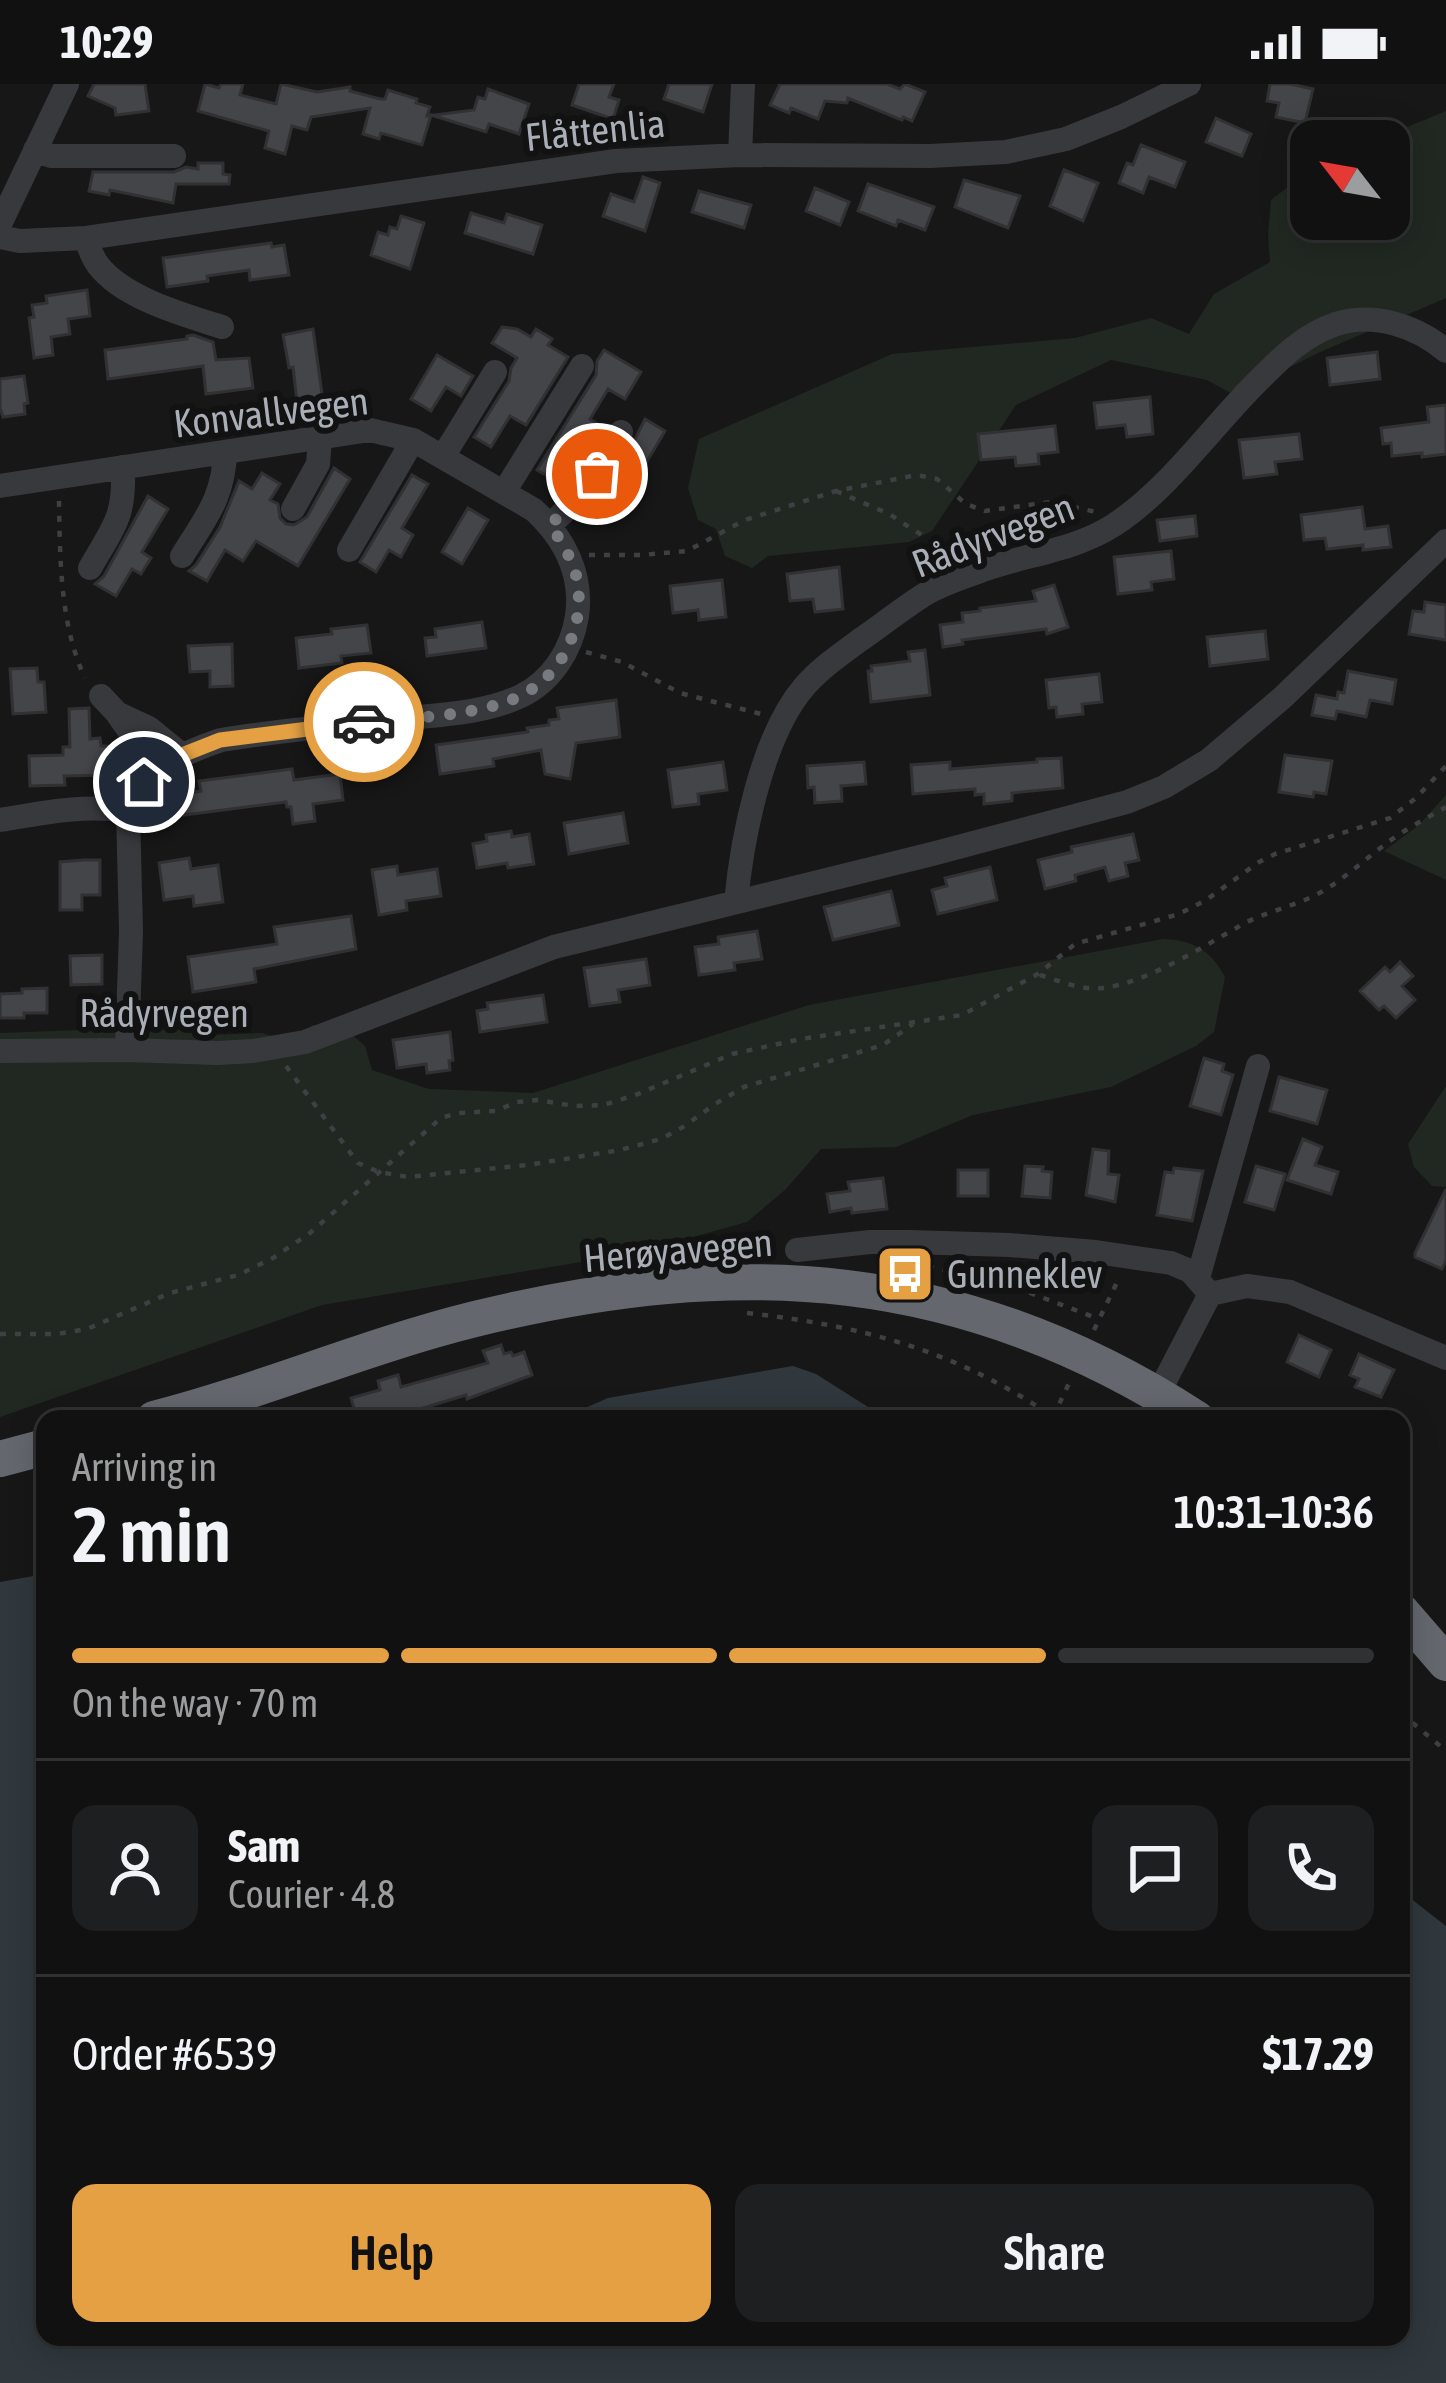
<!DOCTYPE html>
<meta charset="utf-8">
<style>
:root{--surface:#111112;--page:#1e1f20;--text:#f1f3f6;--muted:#9c9d9f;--line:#303132;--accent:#e4a043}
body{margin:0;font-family:"Asap Condensed",sans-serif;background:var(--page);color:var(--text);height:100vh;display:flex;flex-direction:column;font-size:45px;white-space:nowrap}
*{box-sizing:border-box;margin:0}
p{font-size:39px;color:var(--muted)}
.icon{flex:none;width:66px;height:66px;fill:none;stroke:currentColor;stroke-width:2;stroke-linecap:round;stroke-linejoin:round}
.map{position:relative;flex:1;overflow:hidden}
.sheet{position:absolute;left:36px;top:1326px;width:1374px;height:936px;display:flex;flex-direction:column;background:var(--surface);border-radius:24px;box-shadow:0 6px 30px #0003,0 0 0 3px var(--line)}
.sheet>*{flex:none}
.needle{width:78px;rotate:301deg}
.fabs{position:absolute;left:1290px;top:36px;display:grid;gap:24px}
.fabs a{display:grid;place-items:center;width:120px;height:120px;border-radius:24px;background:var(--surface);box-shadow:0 6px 30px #0003,0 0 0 3px var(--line);font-size:60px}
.pin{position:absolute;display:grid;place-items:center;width:102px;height:102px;color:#fff;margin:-51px;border:6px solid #fff;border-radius:50%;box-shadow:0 3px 12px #0007}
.courier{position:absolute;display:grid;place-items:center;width:120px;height:120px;margin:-60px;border:9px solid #e4a043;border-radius:50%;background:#fff;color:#222;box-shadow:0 3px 15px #0007}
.overview em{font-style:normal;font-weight:600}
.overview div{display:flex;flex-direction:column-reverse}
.overview{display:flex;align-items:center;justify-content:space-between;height:204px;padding:0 36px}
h1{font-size:78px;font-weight:600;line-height:90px}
.bar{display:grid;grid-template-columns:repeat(4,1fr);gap:18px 12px;align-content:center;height:144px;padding:0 36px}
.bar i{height:15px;border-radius:9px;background:var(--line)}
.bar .current{background:var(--accent)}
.bar p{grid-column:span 4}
.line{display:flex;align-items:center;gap:30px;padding:0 36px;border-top:3px solid var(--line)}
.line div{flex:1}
.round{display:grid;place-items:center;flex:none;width:126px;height:126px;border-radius:24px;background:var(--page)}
.action{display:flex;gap:24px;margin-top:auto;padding:24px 36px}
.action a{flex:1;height:138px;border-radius:24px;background:var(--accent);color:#111;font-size:48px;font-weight:600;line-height:138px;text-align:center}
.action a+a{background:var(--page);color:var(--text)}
.status{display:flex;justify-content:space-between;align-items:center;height:84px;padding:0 60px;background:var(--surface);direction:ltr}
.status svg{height:33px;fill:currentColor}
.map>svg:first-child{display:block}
.green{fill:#212821}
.water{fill:#30383d}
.building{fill:#444548;stroke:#313134;stroke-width:3}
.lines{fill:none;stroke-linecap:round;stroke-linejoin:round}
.path{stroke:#3e4044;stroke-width:4.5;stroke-dasharray:6 9;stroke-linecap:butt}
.minor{stroke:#38393d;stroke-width:24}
.highway{stroke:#64686e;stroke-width:36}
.done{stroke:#777a7f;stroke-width:12;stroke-dasharray:0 21.6}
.route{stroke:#e4a043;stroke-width:15}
.labels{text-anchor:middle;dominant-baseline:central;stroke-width:12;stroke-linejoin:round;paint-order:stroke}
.street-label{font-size:39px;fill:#aaafb7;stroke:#121213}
.poi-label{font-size:39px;fill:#aaafb7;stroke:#121213;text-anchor:start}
</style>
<div class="status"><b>10:29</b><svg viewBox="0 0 49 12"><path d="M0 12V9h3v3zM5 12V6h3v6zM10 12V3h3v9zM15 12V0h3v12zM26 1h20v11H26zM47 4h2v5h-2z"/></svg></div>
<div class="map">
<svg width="1446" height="2299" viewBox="0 0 1446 2299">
<rect width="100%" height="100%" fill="#171718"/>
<!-- green -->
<path class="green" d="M1446,27V214L1318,269L1234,311L1207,296L1111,276L1016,321L932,447L909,458L768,472L752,484L725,472L716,445L698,436L688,404L699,355L892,270L1075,254L1151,234L1189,250L1214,210L1270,178L1268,151L1271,116L1311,85V135H1389V57H1373Z
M1446,711V796L1384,767L1419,741Z
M1163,855C1193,856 1211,866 1225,893L1214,948L1196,962L1111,1003L973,1031L896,1063L821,1065L785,1106L747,1138L635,1169L322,1221L0,1333V949L108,945L124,933L143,927H162L209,951L262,949L287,957L313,941H332L350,949L365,962L372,986L429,1005L533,1009L809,921Z
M1446,1002V1103L1432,1102L1414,1083L1408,1060Z"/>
<!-- water -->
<path class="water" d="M793,1282L816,1290L887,1335H560L608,1314Z
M45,1490V2253H1401V1807L1446,1842V2299H0V1498Z"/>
<!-- building -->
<path class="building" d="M94,0H145L149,27L116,31L115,24L88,12Z
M205,0L219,4L221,0H243L240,11L276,20L281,0L317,8L350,3V7L380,15H385L388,6L417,15L416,19L430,23L427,32L474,26L478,13L485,15L488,5L529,20L519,50L489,40L486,48L431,31L422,61L381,49L379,55L363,50L370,24L311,33L307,46L292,42L285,70L265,64L269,47L198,27Z
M579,0H614L609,13L619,16L613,35L572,21Z
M669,0H712L703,28L664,15Z
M780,0H887L900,5L905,0L925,8L912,37L903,33L902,36L848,14L847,19L825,17L818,35L791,24L789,29L770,21Z
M1270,0H1290L1313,5L1305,39L1276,33L1279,19L1267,17Z
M1216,34L1251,50L1242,72L1206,58Z
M1141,61L1185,78L1175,103L1149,93L1143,109L1119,99L1127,79L1133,81Z
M198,79H223V90L230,91L229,100H176L173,119L110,106L109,111L89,107L93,88H174L186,83L198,85Z
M1064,86L1098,99L1083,137L1050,122Z
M643,93L660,99L645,147L603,132L611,110L634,118Z
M964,96L1020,112L1008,144L955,123Z
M868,100L934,123L925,146L898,136L896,142L858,127Z
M815,104L849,118L840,141L806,127Z
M699,107L751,121L744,144L692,128Z
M471,129L504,139L507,130L542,141L533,170L465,149Z
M401,132L424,139L410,185L371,171L378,148L388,151L390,143L397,145Z
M271,159L272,163L284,161L289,191L250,196L249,186L207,192L208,197L167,203L163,174Z
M87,206L90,232L68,235L70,250L51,253L53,271L34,274L29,234L34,233L32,221L47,219L46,212Z
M502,243L517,245L531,253L536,245L552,255L548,261L568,273L526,341L510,332L491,363L474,353L509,297L511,284L517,274L492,259Z
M313,245L324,324L298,327L293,283L289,284L283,251Z
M193,251L213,258L216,276L249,274L253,304L206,310L203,282L108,295L105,266L187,255V252Z
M604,266L641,288L625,315L608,305L590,335L604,344L599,352L596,357L582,349L554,396L537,386L596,291L597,277Z
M1377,268L1380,295L1330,301L1327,274Z
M437,271L473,292L461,312L446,303L431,327L411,315Z
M24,292L28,319L24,320L25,330L3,333L0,324V295Z
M1150,313L1153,350L1127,353L1125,341L1097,344L1094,319Z
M1446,321V370L1422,373V369L1392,372L1391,359L1383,360L1381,344L1429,338L1427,323Z
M645,335L665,347L613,435L592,422L628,369Z
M1055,342L1058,368L1038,370L1039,380L1016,382L1015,373L981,376L978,350Z
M1299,350L1302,375L1275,378L1277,390L1244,394L1239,356Z
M334,384L350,395L298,482L256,457L243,477L225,466L207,497L189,487L196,481L220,443L239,397L252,405L262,389L280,400L270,416L278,420L280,434L286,440L294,441L307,433Z
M412,391L428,400L402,444L413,451L401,473L389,466L376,488L360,478Z
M148,412L168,425L142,468L151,474L141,490L132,485L116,512L95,500L104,492Z
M1362,423L1365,445L1388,442L1391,463L1363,466V461L1327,465L1325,454L1304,456L1301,431Z
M468,424L488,436L462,480L442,468Z
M1195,432L1197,452L1160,457L1157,436Z
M1171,467L1174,495L1151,498L1152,506L1118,510L1114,473Z
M839,483L843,525L815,528L813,515L790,517L787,490Z
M722,496L726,533L699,536L698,526L673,529L670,502Z
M1054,501L1068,543L1047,550L1046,545L962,556L963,560L943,563L940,541L963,538L962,529L980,527V524L1036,517L1033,507Z
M1425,518L1446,521V556L1409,550L1413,527L1424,528Z
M482,538L486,564L427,572L425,554L436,553L435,545Z
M367,541L371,569L341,572L342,579L299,584L296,554L332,550L331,545Z
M1265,547L1268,575L1210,582L1207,553Z
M232,560L233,602L210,603V587L190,588L188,562Z
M925,566L930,611L871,618L868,587H872L871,582L910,577L908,568Z
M37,584L38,598H44L46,628L13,630L10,585Z
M1348,587L1396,596L1392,620L1370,616L1366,633L1337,627L1335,635L1312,631L1316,611L1337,615L1338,608L1344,609Z
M1099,590L1102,618L1082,620L1083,630L1057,633L1056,623L1049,624L1046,596Z
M616,616L620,653L576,659L570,695L545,690L541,666L493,675L494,682L440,690L436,661L528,648L527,644L549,641V636L559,635L557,624Z
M89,624L90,655L100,654L101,662H108V691L64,692L65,701L30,702L29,672L63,671V663H70L69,625Z
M1285,671L1332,677L1326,710L1314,708L1313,713L1279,708Z
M1061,674L1063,704L1012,709V717L984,720V710L975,711V705L913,710L911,681L950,678V685L1037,678V675Z
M723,678L727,706L698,710L699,720L673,723L668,686Z
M864,678L866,700L841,702L842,717L815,719L814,703L808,704L807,682Z
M292,685L294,696L340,690L343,716L313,720L315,737L293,740L291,723H287L286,718L184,731L182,710L201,707L199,697Z
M623,729L628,759L569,770L564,739Z
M511,747L512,753L529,750L534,780L508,784L507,779L477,784L473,760L487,757L486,751Z
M1133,750L1139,776L1125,779L1128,792L1109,797L1105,783L1075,791L1076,797L1045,805L1038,776L1072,768L1071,763Z
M189,774L191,785L218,781L223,818L194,822L193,812L164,816L159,779Z
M84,776H100V811H82V826H60V778Z
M397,782L398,791L437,785L441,812L406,817L407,826L379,831L372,786Z
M990,783L997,816L938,830L932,806L947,802L945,794Z
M891,807L899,841L833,856L824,823Z
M351,832L356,865L254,885L256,898L193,908L188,873L277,860L274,843Z
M757,847L762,875L734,879L735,886L699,891L695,863L719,860L718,853Z
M102,871V900L71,901L70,872Z
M646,875L650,901L618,906L620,918L590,922L584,884Z
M1400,878L1413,892L1402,902L1415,916L1396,934L1384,922L1379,926L1360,907L1385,883L1390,888Z
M47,904V929H24V934H0V910L22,909V905Z
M543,911L547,938L480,948L477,927L488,925L487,919Z
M450,948L453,976L449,977L450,986L427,989L426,980L397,984L393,956Z
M1204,974L1224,980L1222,987L1233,991L1221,1031L1190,1022Z
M1279,993L1327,1006L1317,1040L1270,1027Z
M1303,1055L1322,1063L1315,1081L1338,1088L1331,1110L1287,1096Z
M1093,1065L1109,1067L1108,1090L1119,1091L1115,1118L1086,1111Z
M1025,1082L1043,1083L1042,1087L1052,1088L1050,1114L1022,1112Z
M1256,1082L1285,1090L1274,1126L1245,1118Z
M1174,1084L1203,1087L1192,1137L1157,1131L1165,1088L1173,1089Z
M958,1086H988V1112H958Z
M883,1094L887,1125L852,1129L851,1124L830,1128L827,1110L850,1107L848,1098Z
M1446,1105V1176L1442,1185L1415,1173V1169Z
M1299,1251L1331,1266L1319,1293L1287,1278Z
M501,1261L504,1270L511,1268L513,1272L524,1268L532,1291L467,1315L466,1311L407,1329L409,1335H357L351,1314L380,1306L378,1297L398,1291L401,1303L488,1279L483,1267Z
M1359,1270L1394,1286L1381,1313L1355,1303L1359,1295L1350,1291Z"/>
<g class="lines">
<!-- path -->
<path class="path" d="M836,407L889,430L956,473
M59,417C60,475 60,541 85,594
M589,471H642L687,467L745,436L836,407L917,391L937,395L966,420L985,427L1051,418L1096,428
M586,568L622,578L680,609L761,630
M1040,891C1060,897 1082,907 1103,904C1145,899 1201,864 1238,843C1264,827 1296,823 1323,807C1345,794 1363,777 1383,762C1402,747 1425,735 1446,723
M286,982L358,1079L379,1088L408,1093L528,1081L620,1066L661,1055L683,1043L715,1020L744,1003L883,961L913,940
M928,1182L1017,1204L1099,1235
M747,1229C864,1242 958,1267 1056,1335
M1094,1246L1120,1192
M0,1250H57L87,1245L170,1209L238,1191L273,1174L310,1149L441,1034L458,1029L496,1027L517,1018L537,1016L575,1022L604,1021L638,1010L732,970L801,955L962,931L1038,890L1075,860L1179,830L1206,816L1259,778L1275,770L1390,734L1416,714L1446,682
M1053,1333L1071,1295
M1401,1629L1446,1667"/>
<!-- minor -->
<path class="minor" d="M35,66L51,72H174
M740,71L743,0
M0,140L67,0
M0,153L20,157L86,154L616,77L740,71L930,72L1006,68L1066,55L1121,33L1189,0
M86,154C89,164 92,173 98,181C123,214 184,231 222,243
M444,371L495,288
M0,402L370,346L413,356L534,426C564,454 583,490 577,532C572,565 552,597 521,612C484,630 435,631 394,635C336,641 278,647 221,656C185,668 139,688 128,727L131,847L127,966
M504,408L582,282
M293,425L318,380L320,352
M550,441C581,414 601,383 621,348
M349,466L413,356
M182,472C205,435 224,413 225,368
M90,484C114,442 125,434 123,383
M101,612L117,629L149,644L182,671
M118,631L159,688
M0,736C43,729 84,720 128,727
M736,818C742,754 762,652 804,603C820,584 840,571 860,556C882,541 904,523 927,509C944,499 967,492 986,485C1029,470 1075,466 1114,441C1168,406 1211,344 1256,299C1280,275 1303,251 1336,240C1374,228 1417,242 1446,267
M0,967L127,966L218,969L253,967L305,958L554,863L932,770L1127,718L1164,703L1209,676L1282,614L1446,457
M797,1166L870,1158H910L1009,1161L1096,1168L1171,1179L1190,1187L1210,1210
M1198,1194L1258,982
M1158,1310L1210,1210L1247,1202L1290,1208L1446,1274"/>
<!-- highway -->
<path class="highway" d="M154,1335C263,1307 366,1262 475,1235C740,1170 964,1184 1197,1335
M0,1375L45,1363
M1401,1527L1446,1579"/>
</g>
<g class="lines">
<!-- done -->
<path class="done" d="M364,638C409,634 483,632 522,611C565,589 587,537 576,491C571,472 560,456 550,440L567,426L597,390"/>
<!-- route -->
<path class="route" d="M144,698L182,671L220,656L364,638"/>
</g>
<!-- icons -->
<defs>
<symbol id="bus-square" viewBox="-11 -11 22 22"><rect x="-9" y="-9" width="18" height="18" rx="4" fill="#e4a043" stroke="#121213"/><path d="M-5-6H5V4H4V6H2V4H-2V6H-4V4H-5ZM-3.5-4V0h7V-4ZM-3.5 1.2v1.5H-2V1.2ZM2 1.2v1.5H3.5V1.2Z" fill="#fff"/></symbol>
</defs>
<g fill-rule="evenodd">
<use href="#bus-square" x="872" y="1157" width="66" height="66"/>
</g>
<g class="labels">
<!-- street labels -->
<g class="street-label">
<text transform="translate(595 46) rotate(-6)">Flåttenlia</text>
<text transform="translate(271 328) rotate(-7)">Konvallvegen</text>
<text transform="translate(993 451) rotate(-21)">Rådyrvegen</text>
<text x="164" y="929">Rådyrvegen</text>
<text transform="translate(678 1166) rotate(-5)">Herøyavegen</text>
</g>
<!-- poi labels -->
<g class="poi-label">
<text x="947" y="1190">Gunneklev</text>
</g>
</g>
</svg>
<div class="fabs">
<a><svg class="needle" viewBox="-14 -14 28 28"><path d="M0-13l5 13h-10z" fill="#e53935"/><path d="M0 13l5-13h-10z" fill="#9c9d9f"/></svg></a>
</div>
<div class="pin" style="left:597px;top:390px;background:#ea580c"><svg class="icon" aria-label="bag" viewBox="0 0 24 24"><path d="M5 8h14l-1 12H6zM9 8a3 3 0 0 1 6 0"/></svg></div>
<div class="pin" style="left:144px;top:698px;background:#1f2937"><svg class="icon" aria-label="home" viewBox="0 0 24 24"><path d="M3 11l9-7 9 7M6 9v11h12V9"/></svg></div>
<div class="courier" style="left:364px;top:638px"><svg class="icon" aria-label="car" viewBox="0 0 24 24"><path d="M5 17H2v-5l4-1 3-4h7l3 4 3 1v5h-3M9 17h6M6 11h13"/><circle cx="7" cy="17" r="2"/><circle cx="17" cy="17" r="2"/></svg></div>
<section class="sheet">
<div class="overview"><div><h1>2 min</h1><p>Arriving in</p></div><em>10:31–10:36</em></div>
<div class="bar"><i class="current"></i><i class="current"></i><i class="current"></i><i></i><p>On the way · 70 m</p></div>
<div class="line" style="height:216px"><a class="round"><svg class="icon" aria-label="person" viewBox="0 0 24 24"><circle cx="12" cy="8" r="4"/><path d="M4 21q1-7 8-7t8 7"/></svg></a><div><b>Sam</b><p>Courier · 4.8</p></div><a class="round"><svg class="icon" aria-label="chat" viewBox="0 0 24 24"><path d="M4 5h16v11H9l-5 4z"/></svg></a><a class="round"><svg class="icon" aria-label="phone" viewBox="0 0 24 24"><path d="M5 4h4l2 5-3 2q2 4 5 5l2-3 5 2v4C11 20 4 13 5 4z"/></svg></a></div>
<div class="line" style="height:156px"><div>Order #6539</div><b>$17.29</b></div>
<div class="action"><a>Help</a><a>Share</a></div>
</section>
</div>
